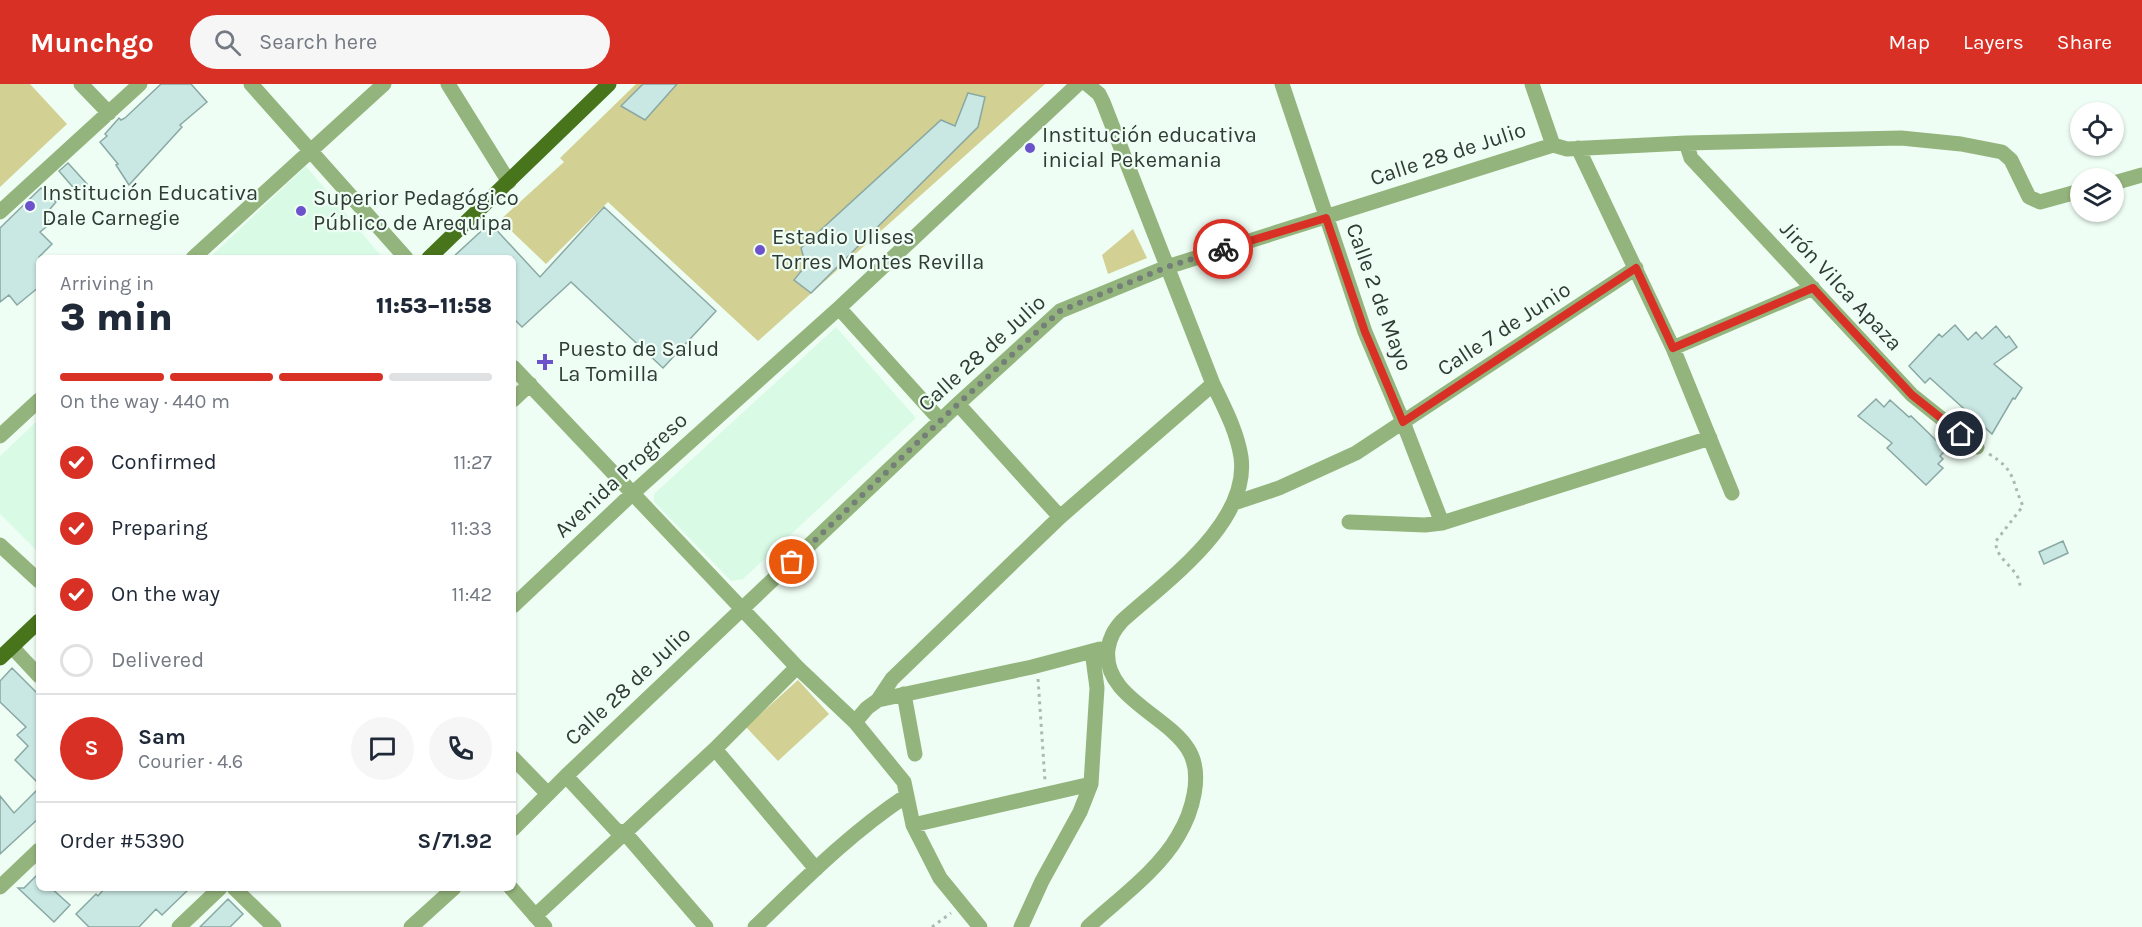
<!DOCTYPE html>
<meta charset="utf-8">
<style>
:root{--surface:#fff;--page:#f6f6f7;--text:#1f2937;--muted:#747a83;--line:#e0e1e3;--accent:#d93025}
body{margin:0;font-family:Karla,sans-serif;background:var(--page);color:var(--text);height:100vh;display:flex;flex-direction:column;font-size:22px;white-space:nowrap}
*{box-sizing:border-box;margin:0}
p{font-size:20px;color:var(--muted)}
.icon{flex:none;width:33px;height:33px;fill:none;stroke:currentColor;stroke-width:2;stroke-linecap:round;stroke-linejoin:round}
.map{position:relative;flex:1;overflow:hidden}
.sheet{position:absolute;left:36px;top:171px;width:480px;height:636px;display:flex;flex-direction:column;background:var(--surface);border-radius:9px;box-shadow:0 2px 4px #0004}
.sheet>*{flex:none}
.fabs{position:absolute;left:2070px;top:18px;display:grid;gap:12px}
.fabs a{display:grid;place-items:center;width:54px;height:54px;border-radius:50%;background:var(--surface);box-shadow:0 2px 4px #0004;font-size:30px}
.pin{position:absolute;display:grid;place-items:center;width:51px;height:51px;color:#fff;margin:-26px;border:3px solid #fff;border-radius:50%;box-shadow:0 2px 6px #0007}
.courier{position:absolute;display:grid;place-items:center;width:60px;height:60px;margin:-30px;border:4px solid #d93025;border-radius:50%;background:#fff;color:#222;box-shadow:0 2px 8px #0007}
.overview em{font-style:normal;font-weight:800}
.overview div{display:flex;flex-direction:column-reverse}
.overview{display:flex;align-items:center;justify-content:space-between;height:102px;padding:0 24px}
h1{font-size:39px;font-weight:800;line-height:45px}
.bar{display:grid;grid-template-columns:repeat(4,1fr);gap:9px 6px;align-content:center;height:72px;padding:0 24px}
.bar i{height:8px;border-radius:4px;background:var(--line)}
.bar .current{background:var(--accent)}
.bar p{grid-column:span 4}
.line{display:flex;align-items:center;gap:15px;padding:0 24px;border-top:2px solid var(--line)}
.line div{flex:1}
.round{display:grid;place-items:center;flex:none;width:63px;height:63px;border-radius:32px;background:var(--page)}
ol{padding:0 24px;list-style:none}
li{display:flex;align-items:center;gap:18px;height:66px}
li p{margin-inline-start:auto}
li .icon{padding:6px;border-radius:50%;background:var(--accent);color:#fff;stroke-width:4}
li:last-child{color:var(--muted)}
li i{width:33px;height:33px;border:3px solid var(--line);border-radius:50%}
header{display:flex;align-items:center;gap:36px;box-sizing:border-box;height:84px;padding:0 30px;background:var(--accent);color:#fff}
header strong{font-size:28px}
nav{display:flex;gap:33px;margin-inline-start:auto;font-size:21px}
.search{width:420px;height:54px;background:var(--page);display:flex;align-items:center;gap:15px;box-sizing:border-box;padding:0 21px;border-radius:33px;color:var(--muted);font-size:22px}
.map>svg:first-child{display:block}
.built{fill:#d9fbe6}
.green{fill:#d2d092}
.building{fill:#c9e8e3;stroke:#8aa8a3;stroke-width:1.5}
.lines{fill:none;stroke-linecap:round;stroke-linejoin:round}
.path{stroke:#acb9b1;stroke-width:3;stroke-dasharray:3 4.5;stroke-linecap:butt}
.minor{stroke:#94b47d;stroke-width:15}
.major{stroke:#48741b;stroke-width:15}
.done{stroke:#747f78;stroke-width:6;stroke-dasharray:0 10.8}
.route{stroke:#d93025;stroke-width:8}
.poi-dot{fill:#6c53cc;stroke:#effef4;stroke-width:2}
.labels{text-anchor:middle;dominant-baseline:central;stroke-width:4.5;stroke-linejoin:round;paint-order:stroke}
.poi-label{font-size:22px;fill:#313b35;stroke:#effef4;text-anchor:start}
.street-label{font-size:22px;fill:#313b35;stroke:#effef4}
</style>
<header>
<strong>Munchgo</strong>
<div class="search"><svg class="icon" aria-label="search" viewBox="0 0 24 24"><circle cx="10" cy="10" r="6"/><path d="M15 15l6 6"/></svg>Search here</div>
<nav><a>Map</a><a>Layers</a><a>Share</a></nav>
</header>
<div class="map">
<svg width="2142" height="843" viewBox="0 0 2142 843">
<rect width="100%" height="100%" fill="#effef4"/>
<!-- built -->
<path class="built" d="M306,82L382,173L381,174H209Z
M836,243L916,334L743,495L731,497L654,418V410Z
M39,335V469L0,430V372Z"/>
<!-- green -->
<path class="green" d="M0,0H30L67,40L0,103Z
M636,0H1045L758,257L608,118L546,180L500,136L564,78L560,74Z
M1133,145L1147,174L1108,190L1102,171Z
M798,596L829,630L778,677L746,643Z"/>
<!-- building -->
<path class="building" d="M161,0H191L207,18L180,41L182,43L129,101L116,81L118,80L100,58L107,52L105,50L119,34L121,36L125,34Z
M643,0H677L645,36L621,22Z
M968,9L985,13L978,43L811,209L794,196L806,181L801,164L941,36L955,42Z
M68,79L87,100L77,108L59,87Z
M41,104L56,118L44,132L51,139L40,148L52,160L39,173V203L17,221L9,211L0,218V144Z
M604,123L716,227L663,284L571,198L522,243L513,234V174H452L490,139L540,193Z
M1955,241L1968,256L1976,248L1982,255L1996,242L2006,254L2009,252L2017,263L1994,280L2022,304L2015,315L2013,314L1992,350L1930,294L1925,299L1909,282L1939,250L1942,253Z
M1876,315L1884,323L1890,316L1909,333L1911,332L1946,366L1940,372L1943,375L1938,380L1943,384L1926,401L1887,364L1892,359L1858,332Z
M2063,457L2068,469L2044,480L2039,468Z
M12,584L39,611V700L15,676L28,662L17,651L26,643L0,618V597Z
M39,704V734L0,770V712L14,729Z
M39,789V804H51L70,821L54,838L18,804H24Z
M105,804H190L162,831L156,825L139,843H89L76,830L96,810L98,812Z
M228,815L243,830L230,843H200Z"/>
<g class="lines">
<!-- path -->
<path class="path" d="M1989,370C2016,386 2011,396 2023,422L1996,457C1994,473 2014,482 2019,496C2020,499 2020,502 2020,506
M1038,595L1045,697
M932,843L951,829"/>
<!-- minor -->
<path class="minor" d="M81,0L109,29
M251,0L406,174
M448,0L509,98
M1087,0L1099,10L1103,18L1213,300C1224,323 1237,347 1241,373C1250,439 1166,497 1122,537C1114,546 1110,553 1108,565C1102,612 1167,631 1188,665C1204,690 1192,729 1178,752C1158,787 1117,816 1088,843
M1282,0L1365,248L1403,338L1442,439
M1532,0L1553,61
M1686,59L1691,74L1912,311L1977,363
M1578,64L1673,264L1732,409
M2114,99L2142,91
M0,128L140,0
M193,174L384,0
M839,224L941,337
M1673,264L1813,204
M513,283L797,583L855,638L904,698L913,741L940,794L980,843
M513,316L530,300
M958,320L1060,433
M0,352L39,316
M1234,419L1279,404L1356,369L1636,184
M1349,438L1425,441L1442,439L1710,354
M0,461L39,497
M513,522L633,409L839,224L1078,0
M12,563L39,592
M904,610L915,670
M878,616L1032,583L1100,565
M855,638L867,624L878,616L892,595L1060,433L1213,300
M715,665L816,785
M513,674L548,710
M566,692L616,746L625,749L706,843
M913,741L1091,700
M513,745L566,692L958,320L1060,227L1167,183L1553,61L1567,65L1686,59L1901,54L1961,60L2002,68L2011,76L2029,113L2040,118L2080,107
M0,803L39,766
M234,804L274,843
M511,804L545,843
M535,832L715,665L797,583
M179,843L220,804
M411,843L454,804
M755,843C803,797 850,749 906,712
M1021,843L1042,797L1080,728L1091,700L1097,604L1092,567"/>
<!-- major -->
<path class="major" d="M429,174L609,0
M0,574L39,537"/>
</g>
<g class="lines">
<!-- done -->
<path class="done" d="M792,478L958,320L1060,227L1167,183L1223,165"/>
<!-- route -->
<path class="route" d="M1223,165L1326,134L1365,248L1403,338L1636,184L1673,264L1813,204L1912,311L1961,350"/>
</g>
<!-- markers -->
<g class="poi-dot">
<circle cx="1030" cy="64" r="6"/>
<circle cx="30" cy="122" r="6"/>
<circle cx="301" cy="127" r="6"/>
<circle cx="760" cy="166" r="6"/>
<path d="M542 269h6v6h6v6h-6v6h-6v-6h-6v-6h6z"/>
</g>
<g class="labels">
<!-- poi labels -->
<g class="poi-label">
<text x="1042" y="51">Institución educativa<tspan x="1042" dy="25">inicial Pekemania</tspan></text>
<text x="42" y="109">Institución Educativa<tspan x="42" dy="25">Dale Carnegie</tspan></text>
<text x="313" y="114">Superior Pedagógico<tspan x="313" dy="25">Público de Arequipa</tspan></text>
<text x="772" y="153">Estadio Ulises<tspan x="772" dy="25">Torres Montes Revilla</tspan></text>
<text x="558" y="265">Puesto de Salud<tspan x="558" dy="25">La Tomilla</tspan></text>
</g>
<!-- street labels -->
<g class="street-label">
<text transform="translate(1448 70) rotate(-18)">Calle 28 de Julio</text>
<text transform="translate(1841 202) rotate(47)">Jirón Vilca Apaza</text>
<text transform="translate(1379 213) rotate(70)">Calle 2 de Mayo</text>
<text transform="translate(1504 245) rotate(-33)">Calle 7 de Junio</text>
<text transform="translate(982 269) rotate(-42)">Calle 28 de Julio</text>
<text transform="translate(621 391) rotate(-43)">Avenida Progreso</text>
<text transform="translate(628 602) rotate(-43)">Calle 28 de Julio</text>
</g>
</g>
</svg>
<div class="fabs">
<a><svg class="icon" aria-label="locate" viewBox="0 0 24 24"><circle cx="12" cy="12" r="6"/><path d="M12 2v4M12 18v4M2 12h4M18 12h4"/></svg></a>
<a><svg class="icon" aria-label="layers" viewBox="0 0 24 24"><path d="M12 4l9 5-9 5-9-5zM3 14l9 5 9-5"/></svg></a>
</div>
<div class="pin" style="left:792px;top:478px;background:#ea580c"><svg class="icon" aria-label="bag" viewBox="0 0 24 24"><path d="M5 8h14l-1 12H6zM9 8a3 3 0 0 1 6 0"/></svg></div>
<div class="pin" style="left:1961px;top:350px;background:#1f2937"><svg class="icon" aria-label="home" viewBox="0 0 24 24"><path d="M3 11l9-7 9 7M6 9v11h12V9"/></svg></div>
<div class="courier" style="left:1223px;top:165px"><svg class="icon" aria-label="bike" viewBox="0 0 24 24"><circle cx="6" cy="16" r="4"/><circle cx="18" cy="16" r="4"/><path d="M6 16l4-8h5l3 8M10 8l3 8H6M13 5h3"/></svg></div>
<section class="sheet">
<div class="overview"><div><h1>3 min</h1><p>Arriving in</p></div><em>11:53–11:58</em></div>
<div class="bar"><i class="current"></i><i class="current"></i><i class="current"></i><i></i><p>On the way · 440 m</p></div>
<ol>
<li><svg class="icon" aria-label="check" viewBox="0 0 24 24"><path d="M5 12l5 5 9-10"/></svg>Confirmed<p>11:27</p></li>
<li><svg class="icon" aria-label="check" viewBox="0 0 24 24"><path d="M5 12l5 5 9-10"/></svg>Preparing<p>11:33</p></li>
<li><svg class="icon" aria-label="check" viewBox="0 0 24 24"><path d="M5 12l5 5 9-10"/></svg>On the way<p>11:42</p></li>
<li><i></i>Delivered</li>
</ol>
<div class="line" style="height:108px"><b class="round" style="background:var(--accent);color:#fff">S</b><div><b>Sam</b><p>Courier · 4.6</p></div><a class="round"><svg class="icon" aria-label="chat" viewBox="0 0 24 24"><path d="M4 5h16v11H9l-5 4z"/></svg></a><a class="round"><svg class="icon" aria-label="phone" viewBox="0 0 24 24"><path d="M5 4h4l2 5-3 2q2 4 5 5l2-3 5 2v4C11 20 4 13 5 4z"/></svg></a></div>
<div class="line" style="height:78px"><div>Order #5390</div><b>S/71.92</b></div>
</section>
</div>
